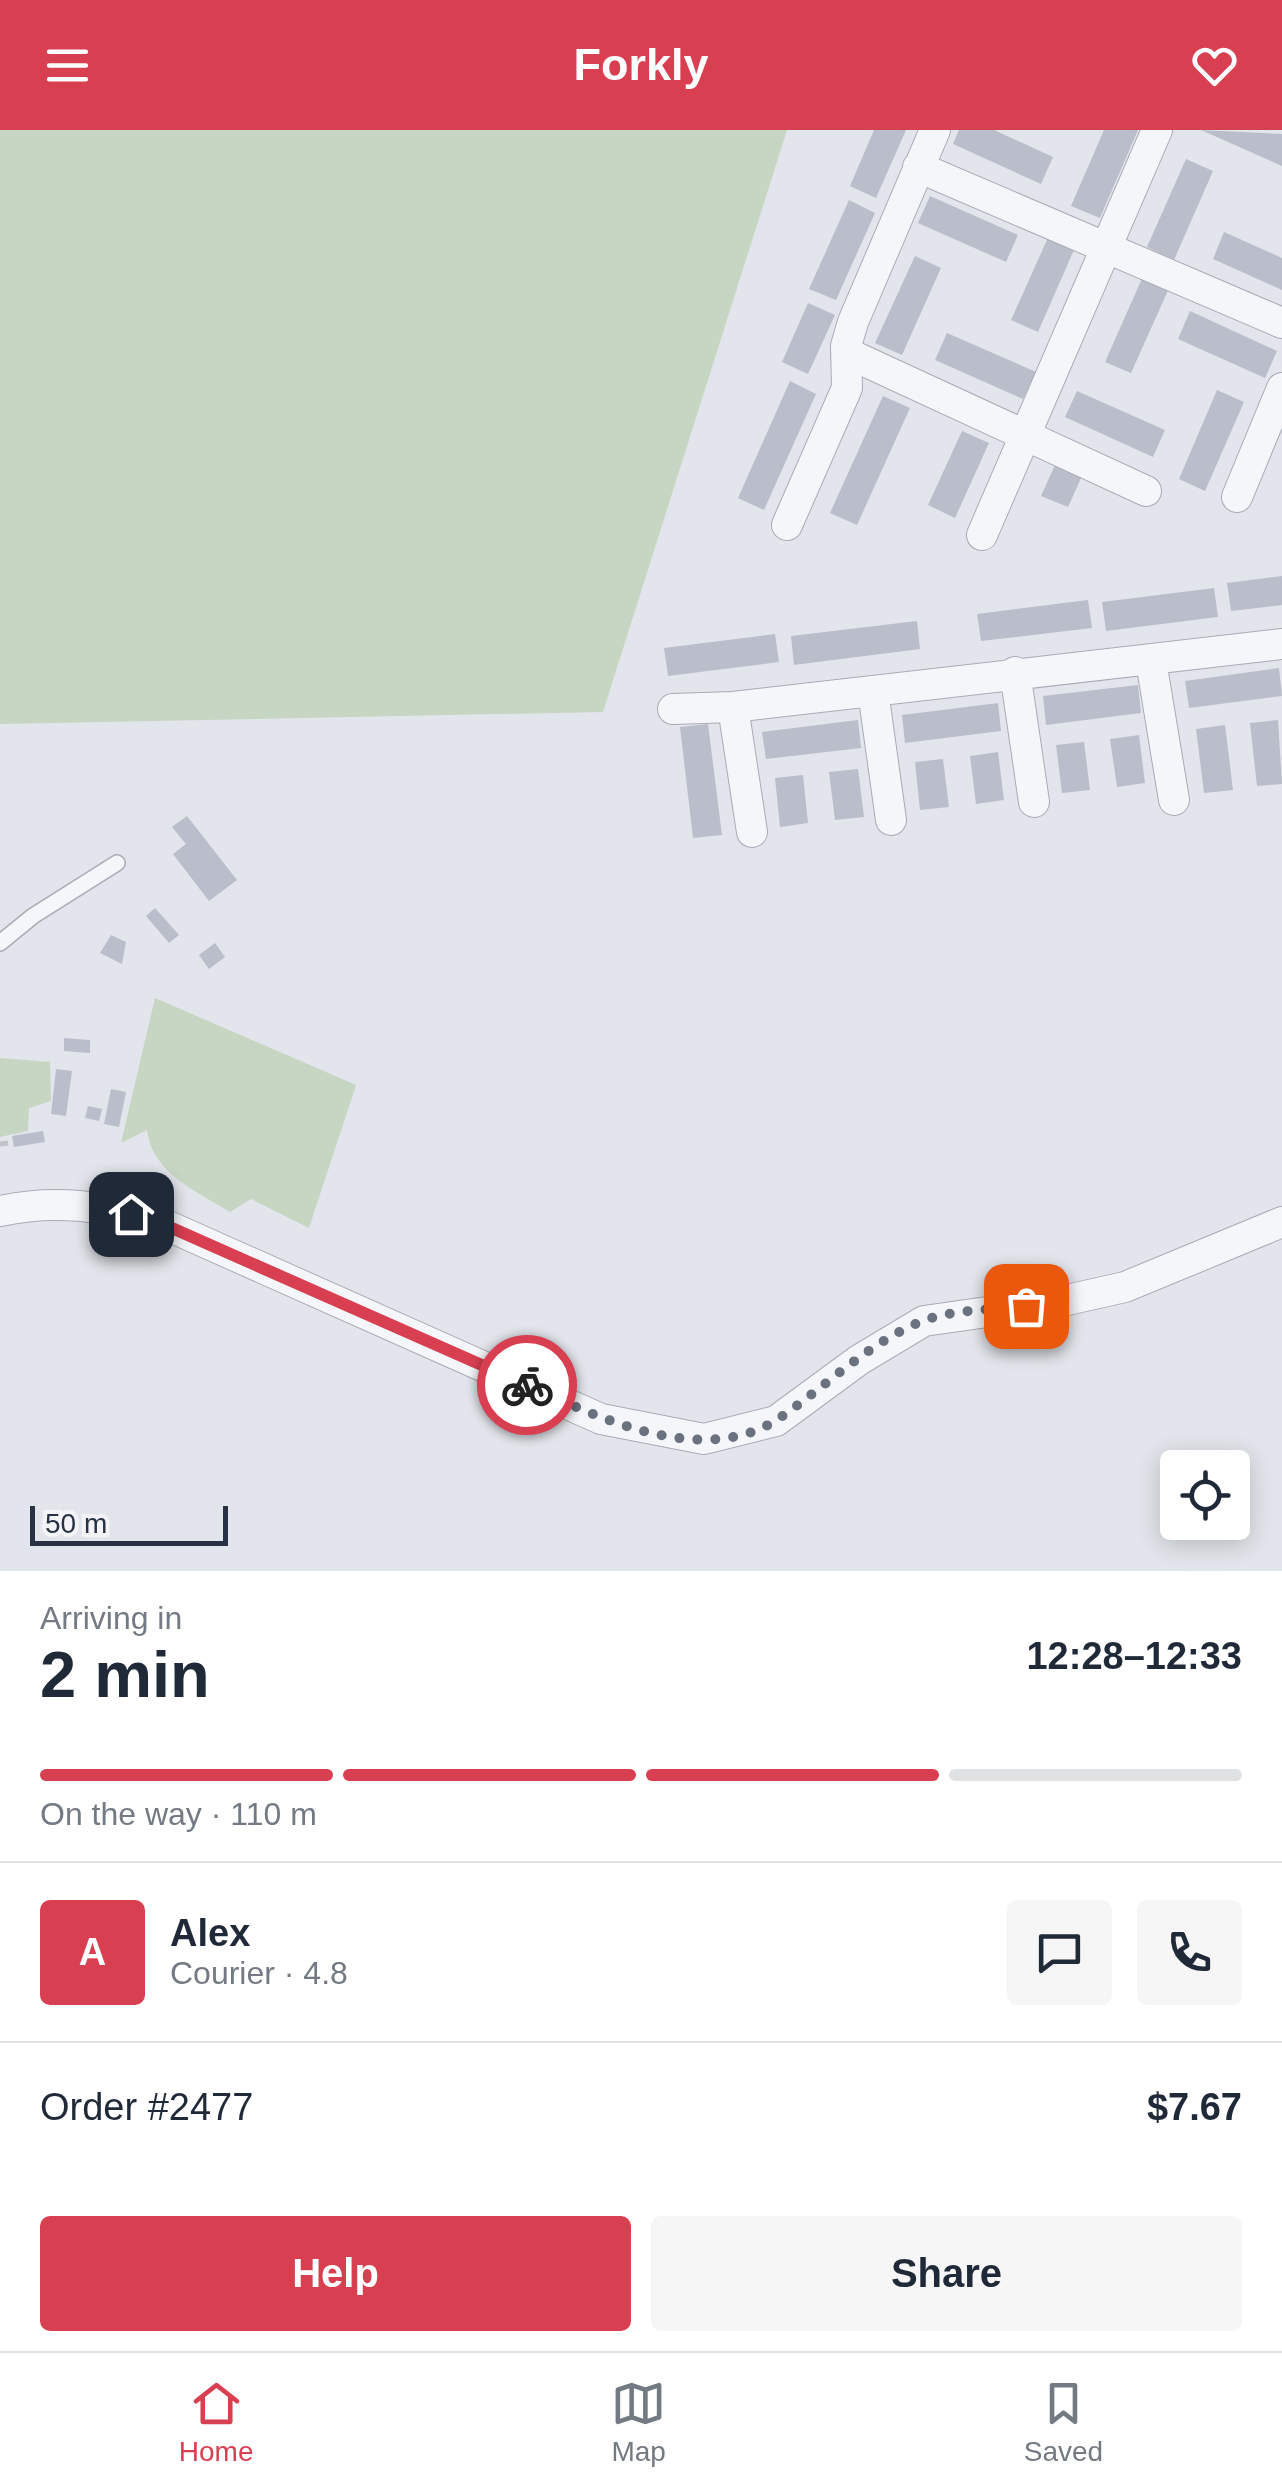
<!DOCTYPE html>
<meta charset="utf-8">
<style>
:root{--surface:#fff;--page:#f6f6f7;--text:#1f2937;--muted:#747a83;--line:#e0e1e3;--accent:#d83f51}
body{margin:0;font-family:Helvetica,sans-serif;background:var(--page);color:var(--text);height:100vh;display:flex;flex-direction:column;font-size:38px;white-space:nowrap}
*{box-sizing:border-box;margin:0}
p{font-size:32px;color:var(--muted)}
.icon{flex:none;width:55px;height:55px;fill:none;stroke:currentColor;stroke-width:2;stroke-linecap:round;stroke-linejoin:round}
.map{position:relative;height:1441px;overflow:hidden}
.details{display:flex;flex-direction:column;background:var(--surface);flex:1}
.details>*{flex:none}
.controls{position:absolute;left:1160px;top:1320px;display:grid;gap:20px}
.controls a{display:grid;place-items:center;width:90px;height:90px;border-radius:10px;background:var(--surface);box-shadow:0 5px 25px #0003;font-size:50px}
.scale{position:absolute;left:30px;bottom:25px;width:198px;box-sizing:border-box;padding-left:10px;border:5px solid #293245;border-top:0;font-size:28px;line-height:35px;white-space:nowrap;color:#293245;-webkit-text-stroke:8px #f2f4f8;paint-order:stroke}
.pin{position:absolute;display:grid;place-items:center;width:85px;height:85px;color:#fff;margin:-42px;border-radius:20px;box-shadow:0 5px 15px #0006}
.courier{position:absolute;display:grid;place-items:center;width:100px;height:100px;margin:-50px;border:8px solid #d83f51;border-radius:50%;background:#fff;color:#222;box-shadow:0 2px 12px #0007}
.overview em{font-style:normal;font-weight:700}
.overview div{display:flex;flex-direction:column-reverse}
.overview{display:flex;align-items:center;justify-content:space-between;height:170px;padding:0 40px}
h1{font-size:65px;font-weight:700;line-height:75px}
.bar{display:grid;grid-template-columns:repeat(4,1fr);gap:15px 10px;align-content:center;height:120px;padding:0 40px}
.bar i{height:12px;border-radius:8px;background:var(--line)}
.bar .on{background:var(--accent)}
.bar p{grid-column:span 4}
.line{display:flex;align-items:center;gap:25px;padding:0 40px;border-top:2px solid var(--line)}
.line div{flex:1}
.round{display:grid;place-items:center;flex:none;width:105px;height:105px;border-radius:10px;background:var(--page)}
.cta{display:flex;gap:20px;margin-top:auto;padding:20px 40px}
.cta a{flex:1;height:115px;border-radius:10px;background:var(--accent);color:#fff;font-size:40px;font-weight:700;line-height:115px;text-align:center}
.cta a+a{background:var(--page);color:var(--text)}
header{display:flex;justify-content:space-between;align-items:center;height:130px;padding:0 40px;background:var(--accent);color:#fff;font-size:45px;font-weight:700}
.tab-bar{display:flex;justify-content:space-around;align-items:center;height:140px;border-top:2px solid var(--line);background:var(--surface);font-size:28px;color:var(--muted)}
.tab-bar a{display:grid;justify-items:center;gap:5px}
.tab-bar .on{color:var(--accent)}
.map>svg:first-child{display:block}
.green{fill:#c7d6c3}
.building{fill:#b9beca}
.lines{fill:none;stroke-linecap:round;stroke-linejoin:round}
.service-casing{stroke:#a7acb6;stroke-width:18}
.minor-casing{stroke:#a7acb6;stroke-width:32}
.path{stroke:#c0c3ca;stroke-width:5;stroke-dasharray:8 8;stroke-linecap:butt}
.service{stroke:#f5f6f9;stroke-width:15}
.minor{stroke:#f5f6f9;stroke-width:30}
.done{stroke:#6a717f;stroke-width:10;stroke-dasharray:0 18}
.route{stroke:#d83f51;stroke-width:12}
</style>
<header><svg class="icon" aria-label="menu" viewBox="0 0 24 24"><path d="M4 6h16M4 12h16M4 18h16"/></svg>Forkly<svg class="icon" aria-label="heart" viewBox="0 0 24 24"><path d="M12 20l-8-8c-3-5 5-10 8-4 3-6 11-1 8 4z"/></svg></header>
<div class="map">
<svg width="1282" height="1441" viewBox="0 0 1282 1441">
<rect width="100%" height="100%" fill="#e2e5eb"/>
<!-- green -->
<path class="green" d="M0,0H787L603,582L0,594Z
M155,868L356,955L309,1098L251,1069L230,1082C196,1061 152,1043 147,1000L121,1013Z
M0,928L50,932L51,971L29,978L28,1001L0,1007Z"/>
<!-- building -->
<path class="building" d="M874,0H906L876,68L850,56Z
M959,0H994L1053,27L1041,54L953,14Z
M1104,0H1138L1100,88L1071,76Z
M1201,0L1282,4V36Z
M1186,29L1213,41L1174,130L1147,117Z
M930,66L1018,105L1006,132L918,93Z
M849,70L875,83L836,170L809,159Z
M1051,101L1077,113L1038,202L1011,190Z
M1224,102L1282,128V160L1213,129Z
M915,126L941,138L902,225L875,213Z
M1144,144L1170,156L1131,243L1105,232Z
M808,173L835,185L808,244L782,232Z
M1190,181L1277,221L1265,248L1178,209Z
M947,203L1036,242L1023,269L935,230Z
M790,251L816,264L764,380L738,368Z
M1217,260L1244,272L1205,361L1179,349Z
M1077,261L1165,300L1153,327L1065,287Z
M883,266L910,278L857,395L830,383Z
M962,301L989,313L955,388L928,375Z
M1055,335L1082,346L1068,377L1041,366Z
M1282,446V475L1231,481L1227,453Z
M1214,458L1218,487L1106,501L1102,472Z
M1088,470L1092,498L981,511L977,484Z
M917,491L920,519L794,535L791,506Z
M775,504L779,532L668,546L664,518Z
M1279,538L1282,566L1189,578L1185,551Z
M1138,555L1141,583L1046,595L1043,566Z
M998,573L1001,601L905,613L902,585Z
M858,590L861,618L766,629L762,602Z
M1278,590L1282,654L1257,656L1250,593Z
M708,594L722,705L693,708L680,597Z
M1225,595L1233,660L1204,663L1196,599Z
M1139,605L1145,653L1117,657L1110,609Z
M1084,612L1090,660L1062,663L1056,615Z
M998,622L1004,670L976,674L970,626Z
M943,629L949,677L920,680L915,632Z
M858,639L864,687L835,690L829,642Z
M803,645L808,693L780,697L775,648Z
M187,686L237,750L209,771L173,724L186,714L172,697Z
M155,778L179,805L169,813L146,786Z
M111,805L126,812L122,834L100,823Z
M215,813L225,827L209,839L199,825Z
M64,908L90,910V923L64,921Z
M56,939L72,941L66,986L51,984Z
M111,959L126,962L119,997L104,994Z
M88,976L102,979L99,991L85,988Z
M43,1001L45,1012L14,1017L12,1006Z"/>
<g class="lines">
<defs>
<path id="service" d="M0,813L33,786L117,733"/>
<path id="minor" d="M918,37L1282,193
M847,223L1146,361
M1237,367L1282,258
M787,395L847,258L846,216L853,192L935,0
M982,405L1157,0
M1151,531L1174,670
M1015,542L1034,672
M873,561L891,690
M733,577L752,702
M673,579L733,577L1282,514
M0,1081C55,1069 103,1076 157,1091L601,1289L704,1309L776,1291L859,1230L924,1191L1058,1172L1125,1157L1282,1092"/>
</defs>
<!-- service casing -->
<use href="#service" class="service-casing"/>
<!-- minor casing -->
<use href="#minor" class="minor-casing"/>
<!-- path -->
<path class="path" d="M0,1014L11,1013"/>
<!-- service -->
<use href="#service" class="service"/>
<!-- minor -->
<use href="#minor" class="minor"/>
</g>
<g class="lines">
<!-- done -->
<path class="done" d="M527,1255C599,1288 705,1340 781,1287C826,1256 869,1213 920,1192C952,1179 992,1180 1026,1176"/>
<!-- route -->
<path class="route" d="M131,1084L156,1091L527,1255"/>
</g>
</svg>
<div class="controls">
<a><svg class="icon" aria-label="locate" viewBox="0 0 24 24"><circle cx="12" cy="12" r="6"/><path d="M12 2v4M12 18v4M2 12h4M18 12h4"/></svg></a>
</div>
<div class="scale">50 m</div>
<div class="pin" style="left:1026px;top:1176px;background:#ea580c"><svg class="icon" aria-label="bag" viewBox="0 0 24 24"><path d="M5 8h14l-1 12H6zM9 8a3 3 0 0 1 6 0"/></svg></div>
<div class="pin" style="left:131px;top:1084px;background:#1f2937"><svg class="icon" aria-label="home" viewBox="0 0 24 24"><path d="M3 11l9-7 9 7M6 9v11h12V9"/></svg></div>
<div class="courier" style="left:527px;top:1255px"><svg class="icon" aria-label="bike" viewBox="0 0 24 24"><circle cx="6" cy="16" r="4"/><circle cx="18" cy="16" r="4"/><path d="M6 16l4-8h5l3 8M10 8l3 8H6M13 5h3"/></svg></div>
</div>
<section class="details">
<div class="overview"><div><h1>2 min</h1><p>Arriving in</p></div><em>12:28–12:33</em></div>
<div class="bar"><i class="on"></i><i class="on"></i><i class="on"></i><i></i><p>On the way · 110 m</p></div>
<div class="line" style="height:180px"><b class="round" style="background:var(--accent);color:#fff">A</b><div><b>Alex</b><p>Courier · 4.8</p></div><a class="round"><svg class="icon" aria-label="chat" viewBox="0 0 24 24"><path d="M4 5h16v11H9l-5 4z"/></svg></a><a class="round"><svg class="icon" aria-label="phone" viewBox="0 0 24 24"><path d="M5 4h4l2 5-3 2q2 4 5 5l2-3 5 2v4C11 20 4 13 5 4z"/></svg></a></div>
<div class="line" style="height:130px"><div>Order #2477</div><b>$7.67</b></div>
<div class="cta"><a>Help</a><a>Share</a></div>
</section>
<nav class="tab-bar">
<a class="on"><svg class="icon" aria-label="home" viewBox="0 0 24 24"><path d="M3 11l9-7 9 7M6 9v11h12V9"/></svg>Home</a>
<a><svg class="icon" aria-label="map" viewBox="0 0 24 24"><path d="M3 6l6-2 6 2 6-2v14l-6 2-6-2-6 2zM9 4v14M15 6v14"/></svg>Map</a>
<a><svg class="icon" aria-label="saved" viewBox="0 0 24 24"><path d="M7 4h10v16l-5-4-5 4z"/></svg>Saved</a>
</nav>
